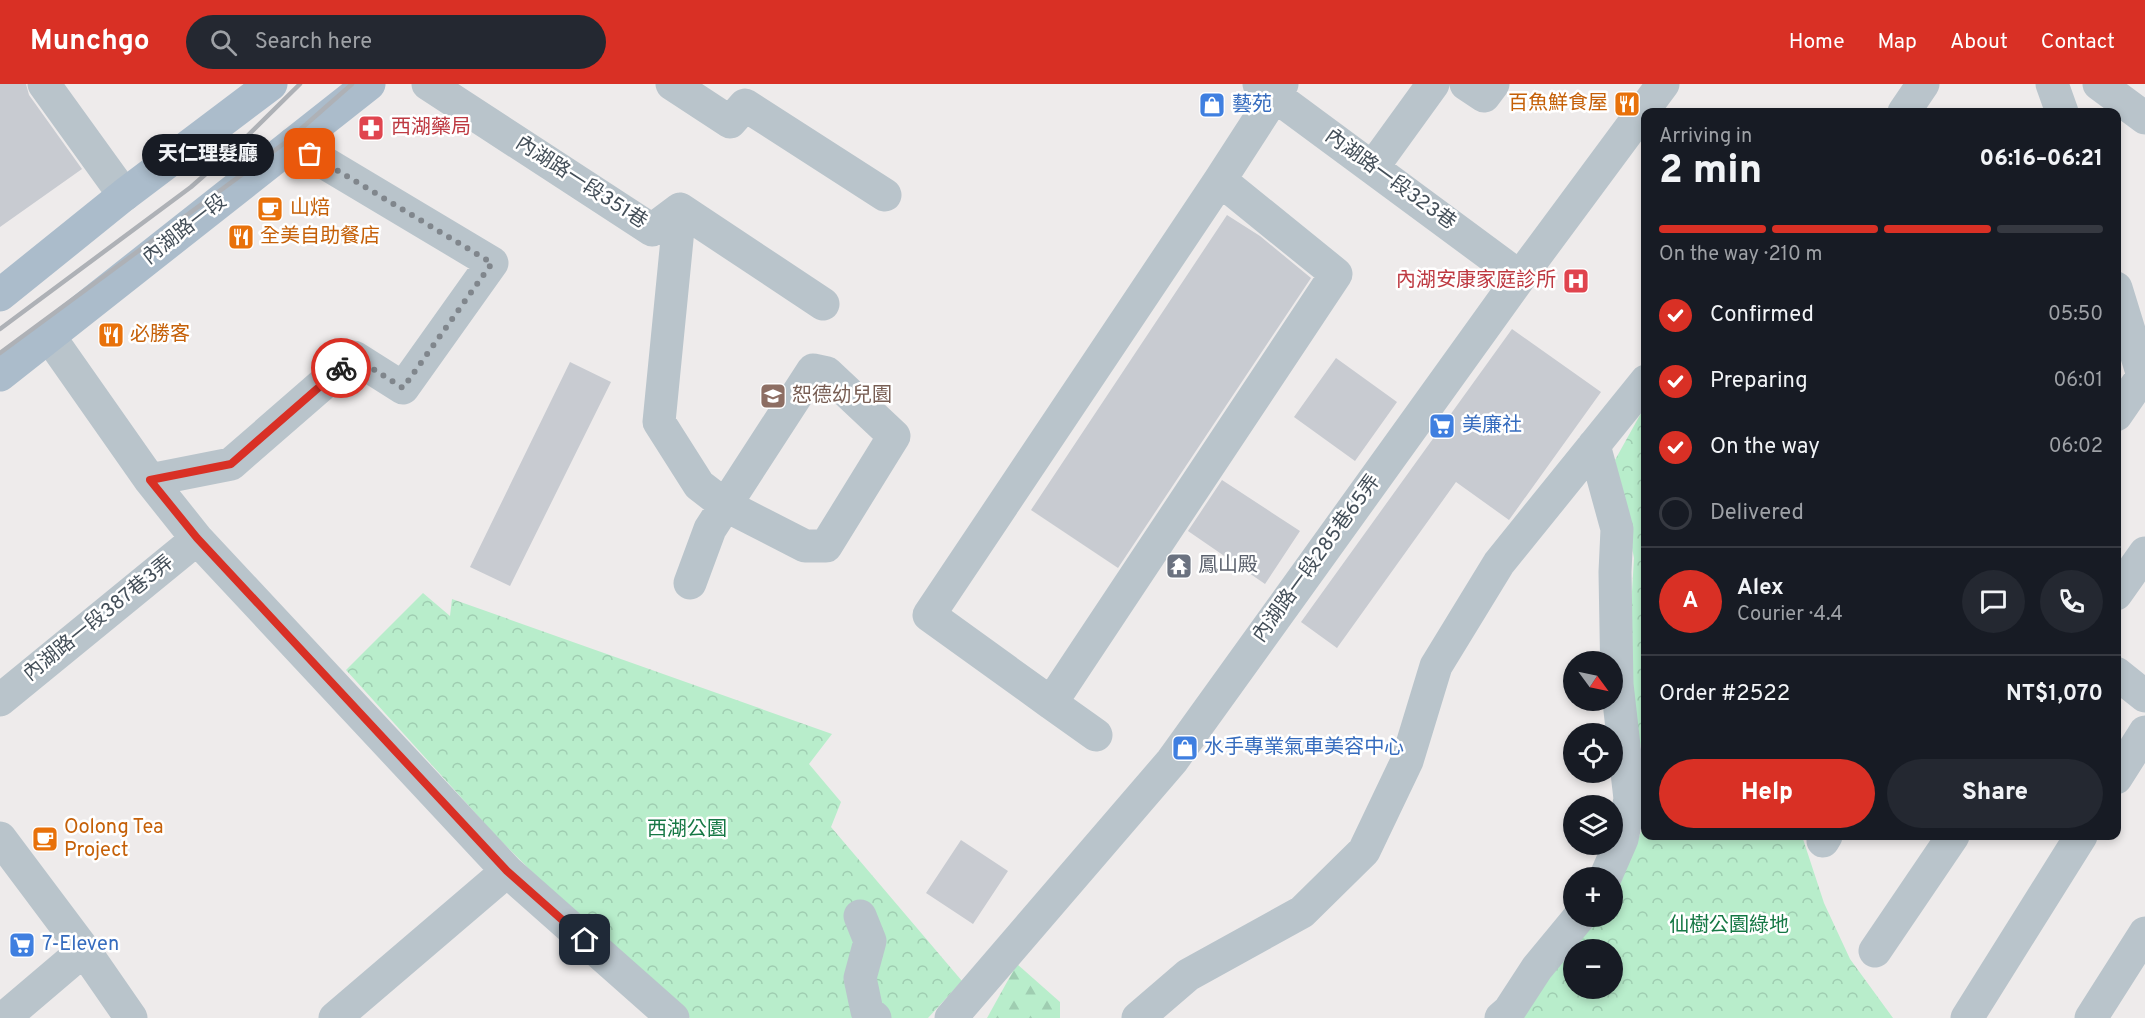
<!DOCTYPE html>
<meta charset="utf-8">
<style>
:root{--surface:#171b24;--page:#242831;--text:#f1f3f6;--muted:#9ea1a6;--line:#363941;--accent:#d93025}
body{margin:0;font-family:Overpass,"Noto Sans TC",sans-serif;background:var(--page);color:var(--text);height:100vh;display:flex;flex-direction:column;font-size:22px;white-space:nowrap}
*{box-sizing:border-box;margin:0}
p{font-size:20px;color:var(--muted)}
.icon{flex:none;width:33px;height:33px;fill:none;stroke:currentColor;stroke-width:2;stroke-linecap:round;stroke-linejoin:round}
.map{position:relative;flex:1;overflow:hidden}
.panel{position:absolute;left:1641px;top:24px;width:480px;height:732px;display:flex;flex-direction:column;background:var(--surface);border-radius:12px;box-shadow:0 3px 9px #0003}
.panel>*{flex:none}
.needle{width:39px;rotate:123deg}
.fabs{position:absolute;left:1563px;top:567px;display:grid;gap:12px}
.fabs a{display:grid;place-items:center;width:60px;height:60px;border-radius:50%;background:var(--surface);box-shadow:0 3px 9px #0003;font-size:30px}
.pin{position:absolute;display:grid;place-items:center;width:51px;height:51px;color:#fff;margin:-26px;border-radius:12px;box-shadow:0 3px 9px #0006}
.courier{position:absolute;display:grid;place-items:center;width:60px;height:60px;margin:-30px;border:4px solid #d93025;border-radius:50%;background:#fff;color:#222;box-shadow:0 2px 8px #0007}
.bubble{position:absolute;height:42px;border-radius:21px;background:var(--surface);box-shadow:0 3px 9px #0003;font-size:20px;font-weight:800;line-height:42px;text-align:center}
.summary em{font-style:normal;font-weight:800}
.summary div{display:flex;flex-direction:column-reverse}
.summary{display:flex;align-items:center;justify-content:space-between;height:102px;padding:0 18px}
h1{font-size:39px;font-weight:800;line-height:45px}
.bar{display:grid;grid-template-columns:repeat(4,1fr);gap:9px 6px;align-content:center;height:72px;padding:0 18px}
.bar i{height:8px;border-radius:4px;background:var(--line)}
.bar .on{background:var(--accent)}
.bar p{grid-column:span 4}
.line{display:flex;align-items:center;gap:15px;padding:0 18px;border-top:2px solid var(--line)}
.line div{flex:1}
.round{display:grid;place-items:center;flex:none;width:63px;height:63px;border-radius:32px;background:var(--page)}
ol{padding:0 18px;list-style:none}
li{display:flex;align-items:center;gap:18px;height:66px}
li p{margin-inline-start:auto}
li .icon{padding:6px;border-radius:50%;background:var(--accent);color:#fff;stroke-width:4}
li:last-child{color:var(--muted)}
li i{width:33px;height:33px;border:3px solid var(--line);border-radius:50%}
.primary-button{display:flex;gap:12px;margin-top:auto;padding:12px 18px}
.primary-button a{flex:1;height:69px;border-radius:36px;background:var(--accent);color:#fff;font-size:24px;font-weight:800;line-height:69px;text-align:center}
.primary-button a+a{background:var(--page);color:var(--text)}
header{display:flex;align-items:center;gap:36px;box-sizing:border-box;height:84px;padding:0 30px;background:var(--accent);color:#fff}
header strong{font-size:28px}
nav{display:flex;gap:33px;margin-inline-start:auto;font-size:21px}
.search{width:420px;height:54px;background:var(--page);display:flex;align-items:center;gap:15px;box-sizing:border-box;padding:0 21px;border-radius:33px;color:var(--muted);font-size:22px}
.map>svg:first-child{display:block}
.forest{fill:url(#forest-firs)}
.park{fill:url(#park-crowns);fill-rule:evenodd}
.building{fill:#c8cbd1}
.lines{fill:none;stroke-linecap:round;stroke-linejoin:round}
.minor{stroke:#b9c4cb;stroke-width:33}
.major{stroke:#abbccb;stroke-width:33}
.rail{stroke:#aeb1b6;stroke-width:4.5}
.done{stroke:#80868c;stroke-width:6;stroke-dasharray:0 10.8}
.route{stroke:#d93025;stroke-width:8}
.labels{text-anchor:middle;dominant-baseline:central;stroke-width:5;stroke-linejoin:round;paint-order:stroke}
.food-label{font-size:20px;fill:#c56008;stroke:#fff;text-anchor:start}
.shop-label{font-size:20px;fill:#366cbe;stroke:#fff;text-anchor:start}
.health-label{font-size:20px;fill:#be3a42;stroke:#fff;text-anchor:start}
.street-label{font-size:20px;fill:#444f59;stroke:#fff}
.education-label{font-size:20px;fill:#785e54;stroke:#fff;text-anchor:start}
.worship-label{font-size:20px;fill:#5b616d;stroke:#fff;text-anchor:start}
.park-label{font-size:20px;fill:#167845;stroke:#fff}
</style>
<header>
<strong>Munchgo</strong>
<div class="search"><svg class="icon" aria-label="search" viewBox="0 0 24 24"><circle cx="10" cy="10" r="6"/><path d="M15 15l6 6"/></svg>Search here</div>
<nav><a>Home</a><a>Map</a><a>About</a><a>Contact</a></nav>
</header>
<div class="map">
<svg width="2145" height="934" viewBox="0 0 2145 934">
<defs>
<pattern id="forest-firs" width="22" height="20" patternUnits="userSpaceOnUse" patternTransform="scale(1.5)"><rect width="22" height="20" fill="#b8edcb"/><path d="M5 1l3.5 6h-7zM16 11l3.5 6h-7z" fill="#9fcdb1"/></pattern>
<pattern id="park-crowns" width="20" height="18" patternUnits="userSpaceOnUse" patternTransform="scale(1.5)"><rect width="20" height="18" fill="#b8edcb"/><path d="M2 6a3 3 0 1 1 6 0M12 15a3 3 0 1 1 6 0" fill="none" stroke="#9fcdb1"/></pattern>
</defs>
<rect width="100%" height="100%" fill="#eeebeb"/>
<!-- forest -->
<path class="forest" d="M1017,880L1060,918V934H987Z"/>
<!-- park -->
<path class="park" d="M1645,322V684L1638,649L1633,607L1630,541L1634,474L1615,376Z
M423,509L450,532L452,515L832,650L809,680L841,718L831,743L962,897L928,934H690L591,846L497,753L346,586Z
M1645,738L1646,752H1802L1824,819L1850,875L1893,934H1515L1589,833L1612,832L1613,800L1638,755ZM1574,866H1612V904H1574Z"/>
<!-- building -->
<path class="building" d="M0,0H26L29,11L82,85L0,143Z
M1227,131L1260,152L1311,194L1118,484L1031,426Z
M1512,245L1601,308L1509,436L1456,398L1337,564L1301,538Z
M1336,274L1397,318L1355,377L1294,333Z
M570,278L611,298L510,502L470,483Z
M1222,396L1300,447L1265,500L1188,447Z
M961,756L1008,787L973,840L926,809Z"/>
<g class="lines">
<!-- minor -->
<path class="minor" d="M44,0L124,111
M428,0L652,146L680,125L823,220
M672,0L730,38L745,21L885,111
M1259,0L1520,193
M1466,0L1484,12L1493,0
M2052,0L2062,28
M2099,0L2145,34
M1904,28L1923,0
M1373,83L1433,0
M680,125L659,338L699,401L725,421L805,462H826L894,352L827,289L813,286L710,445L690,499
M2116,204L2143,292L2145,293
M49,252L150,396L197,455L507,787L673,934
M2116,331L2143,292
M1594,361L1617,445L1615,488L1617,600L1630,715L1622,755L1605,794
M150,396L231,380L354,273L403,304L492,179L293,60
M2116,510L2145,469
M2116,589L2145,612
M0,616L197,455
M1051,619L929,531L1220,96L1282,0
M1096,651L1051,619L1336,190L1220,96
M2116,694L2145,648
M0,754L84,866L131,934
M1823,757L1826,752
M860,832L870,857L860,894L867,927L875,934
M1875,867L1953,752
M4,934L84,866
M335,934L507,787
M951,934L1172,677L1520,193L1663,0
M1138,934L1188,891L1302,828L1364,767L1407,677L1436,582L1499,479L1646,297
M1501,934L1509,927L1537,884L1580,832
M1967,934L2081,752
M2091,934L2145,849"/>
<!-- major -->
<path class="major" d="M0,211L124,111L271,0
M0,291L369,0"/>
<!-- rail -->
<path class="rail" d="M0,245L191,103L232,67L300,0
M0,269L286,58L352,0"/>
</g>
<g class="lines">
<!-- done -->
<path class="done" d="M310,70L492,179L403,304L354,273L341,284"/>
<!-- route -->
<path class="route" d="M341,284L231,380L150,396L197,454L507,787L585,856"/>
</g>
<!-- icons -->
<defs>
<symbol id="restaurant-square" viewBox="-11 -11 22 22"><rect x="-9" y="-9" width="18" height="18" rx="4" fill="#e8710a" stroke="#fff"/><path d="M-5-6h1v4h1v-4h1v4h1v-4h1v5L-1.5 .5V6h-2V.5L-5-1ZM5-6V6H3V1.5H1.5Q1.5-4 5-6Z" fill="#fff"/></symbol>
<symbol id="shop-square" viewBox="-11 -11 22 22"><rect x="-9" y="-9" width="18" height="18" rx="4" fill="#3f7fe0" stroke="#fff"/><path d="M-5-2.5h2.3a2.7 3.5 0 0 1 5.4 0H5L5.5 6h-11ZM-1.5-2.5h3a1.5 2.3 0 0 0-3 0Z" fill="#fff"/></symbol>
<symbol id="pharmacy-square" viewBox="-11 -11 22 22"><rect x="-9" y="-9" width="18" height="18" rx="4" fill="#e0444e" stroke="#fff"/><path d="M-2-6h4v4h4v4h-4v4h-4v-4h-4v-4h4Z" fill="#fff"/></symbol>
<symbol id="cafe-square" viewBox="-11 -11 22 22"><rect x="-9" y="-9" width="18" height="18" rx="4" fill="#e8710a" stroke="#fff"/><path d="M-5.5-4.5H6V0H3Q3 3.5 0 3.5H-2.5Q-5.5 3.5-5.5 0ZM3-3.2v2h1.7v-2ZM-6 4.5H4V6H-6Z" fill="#fff"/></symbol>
<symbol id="hospital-square" viewBox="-11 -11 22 22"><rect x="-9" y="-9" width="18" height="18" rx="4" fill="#e0444e" stroke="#fff"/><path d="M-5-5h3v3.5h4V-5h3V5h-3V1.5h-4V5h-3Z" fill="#fff"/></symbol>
<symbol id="school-square" viewBox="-11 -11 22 22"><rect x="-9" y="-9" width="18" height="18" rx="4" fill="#8d6e63" stroke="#fff"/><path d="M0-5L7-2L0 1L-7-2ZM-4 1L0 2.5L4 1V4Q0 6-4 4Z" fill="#fff"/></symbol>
<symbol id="supermarket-square" viewBox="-11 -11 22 22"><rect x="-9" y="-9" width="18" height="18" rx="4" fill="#3f7fe0" stroke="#fff"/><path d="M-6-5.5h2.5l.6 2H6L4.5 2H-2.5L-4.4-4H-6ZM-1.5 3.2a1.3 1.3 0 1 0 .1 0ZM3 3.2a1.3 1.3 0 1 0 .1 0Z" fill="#fff"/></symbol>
<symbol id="temple-square" viewBox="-11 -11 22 22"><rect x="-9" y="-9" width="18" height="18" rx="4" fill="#6b7280" stroke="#fff"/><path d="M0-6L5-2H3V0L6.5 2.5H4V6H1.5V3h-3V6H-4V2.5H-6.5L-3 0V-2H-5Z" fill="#fff"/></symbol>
</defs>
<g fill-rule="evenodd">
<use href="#restaurant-square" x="1612" y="5" width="30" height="30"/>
<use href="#shop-square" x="1197" y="6" width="30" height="30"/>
<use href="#pharmacy-square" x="356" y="29" width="30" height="30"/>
<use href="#cafe-square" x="255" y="110" width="30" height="30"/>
<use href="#restaurant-square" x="226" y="138" width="30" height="30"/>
<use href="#hospital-square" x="1561" y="182" width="30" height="30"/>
<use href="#restaurant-square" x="96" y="236" width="30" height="30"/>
<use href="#school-square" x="758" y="297" width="30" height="30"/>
<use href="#supermarket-square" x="1427" y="327" width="30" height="30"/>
<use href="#temple-square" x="1164" y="467" width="30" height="30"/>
<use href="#shop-square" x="1170" y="649" width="30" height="30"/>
<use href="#cafe-square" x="30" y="740" width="30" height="30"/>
<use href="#supermarket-square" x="7" y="846" width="30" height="30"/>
</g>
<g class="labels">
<!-- food labels -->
<g class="food-label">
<text x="1608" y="20" text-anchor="end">百魚鮮食屋</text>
<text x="290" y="125">山焙</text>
<text x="260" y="153">全美自助餐店</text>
<text x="130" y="251">必勝客</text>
<text x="64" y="744">Oolong Tea<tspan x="64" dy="23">Project</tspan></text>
</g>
<!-- shop labels -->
<g class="shop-label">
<text x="1232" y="21">藝苑</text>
<text x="1462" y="342">美廉社</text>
<text x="1204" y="664">水手專業氣車美容中心</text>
<text x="42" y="861">7-Eleven</text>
</g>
<!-- health labels -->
<g class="health-label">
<text x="391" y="44">西湖藥局</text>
<text x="1556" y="197" text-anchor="end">內湖安康家庭診所</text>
</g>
<!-- street labels -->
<g class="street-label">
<text transform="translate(1390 96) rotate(36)">內湖路一段323巷</text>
<text transform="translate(581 99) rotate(33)">內湖路一段351巷</text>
<text transform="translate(185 146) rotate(-38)">內湖路一段</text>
<text transform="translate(1317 475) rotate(-54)">內湖路一段285巷65弄</text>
<text transform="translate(99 535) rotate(-39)">內湖路一段387巷3弄</text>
</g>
<!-- education labels -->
<g class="education-label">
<text x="792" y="312">恕德幼兒園</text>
</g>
<!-- worship labels -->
<g class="worship-label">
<text x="1198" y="482">鳳山殿</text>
</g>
<!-- park labels -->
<g class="park-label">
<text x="687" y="746">西湖公園</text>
<text x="1729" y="842">仙樹公園綠地</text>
</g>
</g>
</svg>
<div class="fabs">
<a><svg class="needle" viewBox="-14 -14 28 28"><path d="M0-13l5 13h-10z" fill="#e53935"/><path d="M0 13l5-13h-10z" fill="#9ea1a6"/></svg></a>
<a><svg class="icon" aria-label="locate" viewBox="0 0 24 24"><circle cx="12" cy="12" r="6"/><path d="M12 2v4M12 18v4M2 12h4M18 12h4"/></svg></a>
<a><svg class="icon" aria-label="layers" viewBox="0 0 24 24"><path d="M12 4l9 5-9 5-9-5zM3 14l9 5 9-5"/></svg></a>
<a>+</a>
<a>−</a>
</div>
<div class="pin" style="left:310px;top:70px;background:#ea580c"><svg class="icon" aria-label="bag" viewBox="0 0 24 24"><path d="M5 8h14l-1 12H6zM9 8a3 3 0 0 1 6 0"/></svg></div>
<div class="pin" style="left:585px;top:856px;background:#1f2937"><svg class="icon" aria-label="home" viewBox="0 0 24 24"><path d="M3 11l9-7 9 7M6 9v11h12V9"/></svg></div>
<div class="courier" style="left:341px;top:284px"><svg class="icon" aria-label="bike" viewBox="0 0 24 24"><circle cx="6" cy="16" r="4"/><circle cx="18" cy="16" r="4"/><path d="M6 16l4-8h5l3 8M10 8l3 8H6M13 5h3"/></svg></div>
<div class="bubble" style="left:142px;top:50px;width:132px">天仁理髮廳</div>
<section class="panel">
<div class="summary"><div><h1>2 min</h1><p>Arriving in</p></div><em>06:16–06:21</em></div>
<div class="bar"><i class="on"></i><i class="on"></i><i class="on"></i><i></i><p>On the way · 210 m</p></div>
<ol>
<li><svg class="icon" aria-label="check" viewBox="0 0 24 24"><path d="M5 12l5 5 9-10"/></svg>Confirmed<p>05:50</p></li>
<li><svg class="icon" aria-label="check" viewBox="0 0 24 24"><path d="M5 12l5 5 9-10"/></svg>Preparing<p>06:01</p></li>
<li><svg class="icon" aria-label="check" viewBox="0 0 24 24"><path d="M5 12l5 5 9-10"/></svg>On the way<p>06:02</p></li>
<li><i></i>Delivered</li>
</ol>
<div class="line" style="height:108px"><b class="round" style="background:var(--accent);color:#fff">A</b><div><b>Alex</b><p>Courier · 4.4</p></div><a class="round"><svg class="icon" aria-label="chat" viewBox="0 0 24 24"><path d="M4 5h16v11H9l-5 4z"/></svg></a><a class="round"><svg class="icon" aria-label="phone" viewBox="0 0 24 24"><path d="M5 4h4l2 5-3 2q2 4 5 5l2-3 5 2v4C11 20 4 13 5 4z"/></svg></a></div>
<div class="line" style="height:78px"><div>Order #2522</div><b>NT$1,070</b></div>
<div class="primary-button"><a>Help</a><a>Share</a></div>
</section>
</div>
